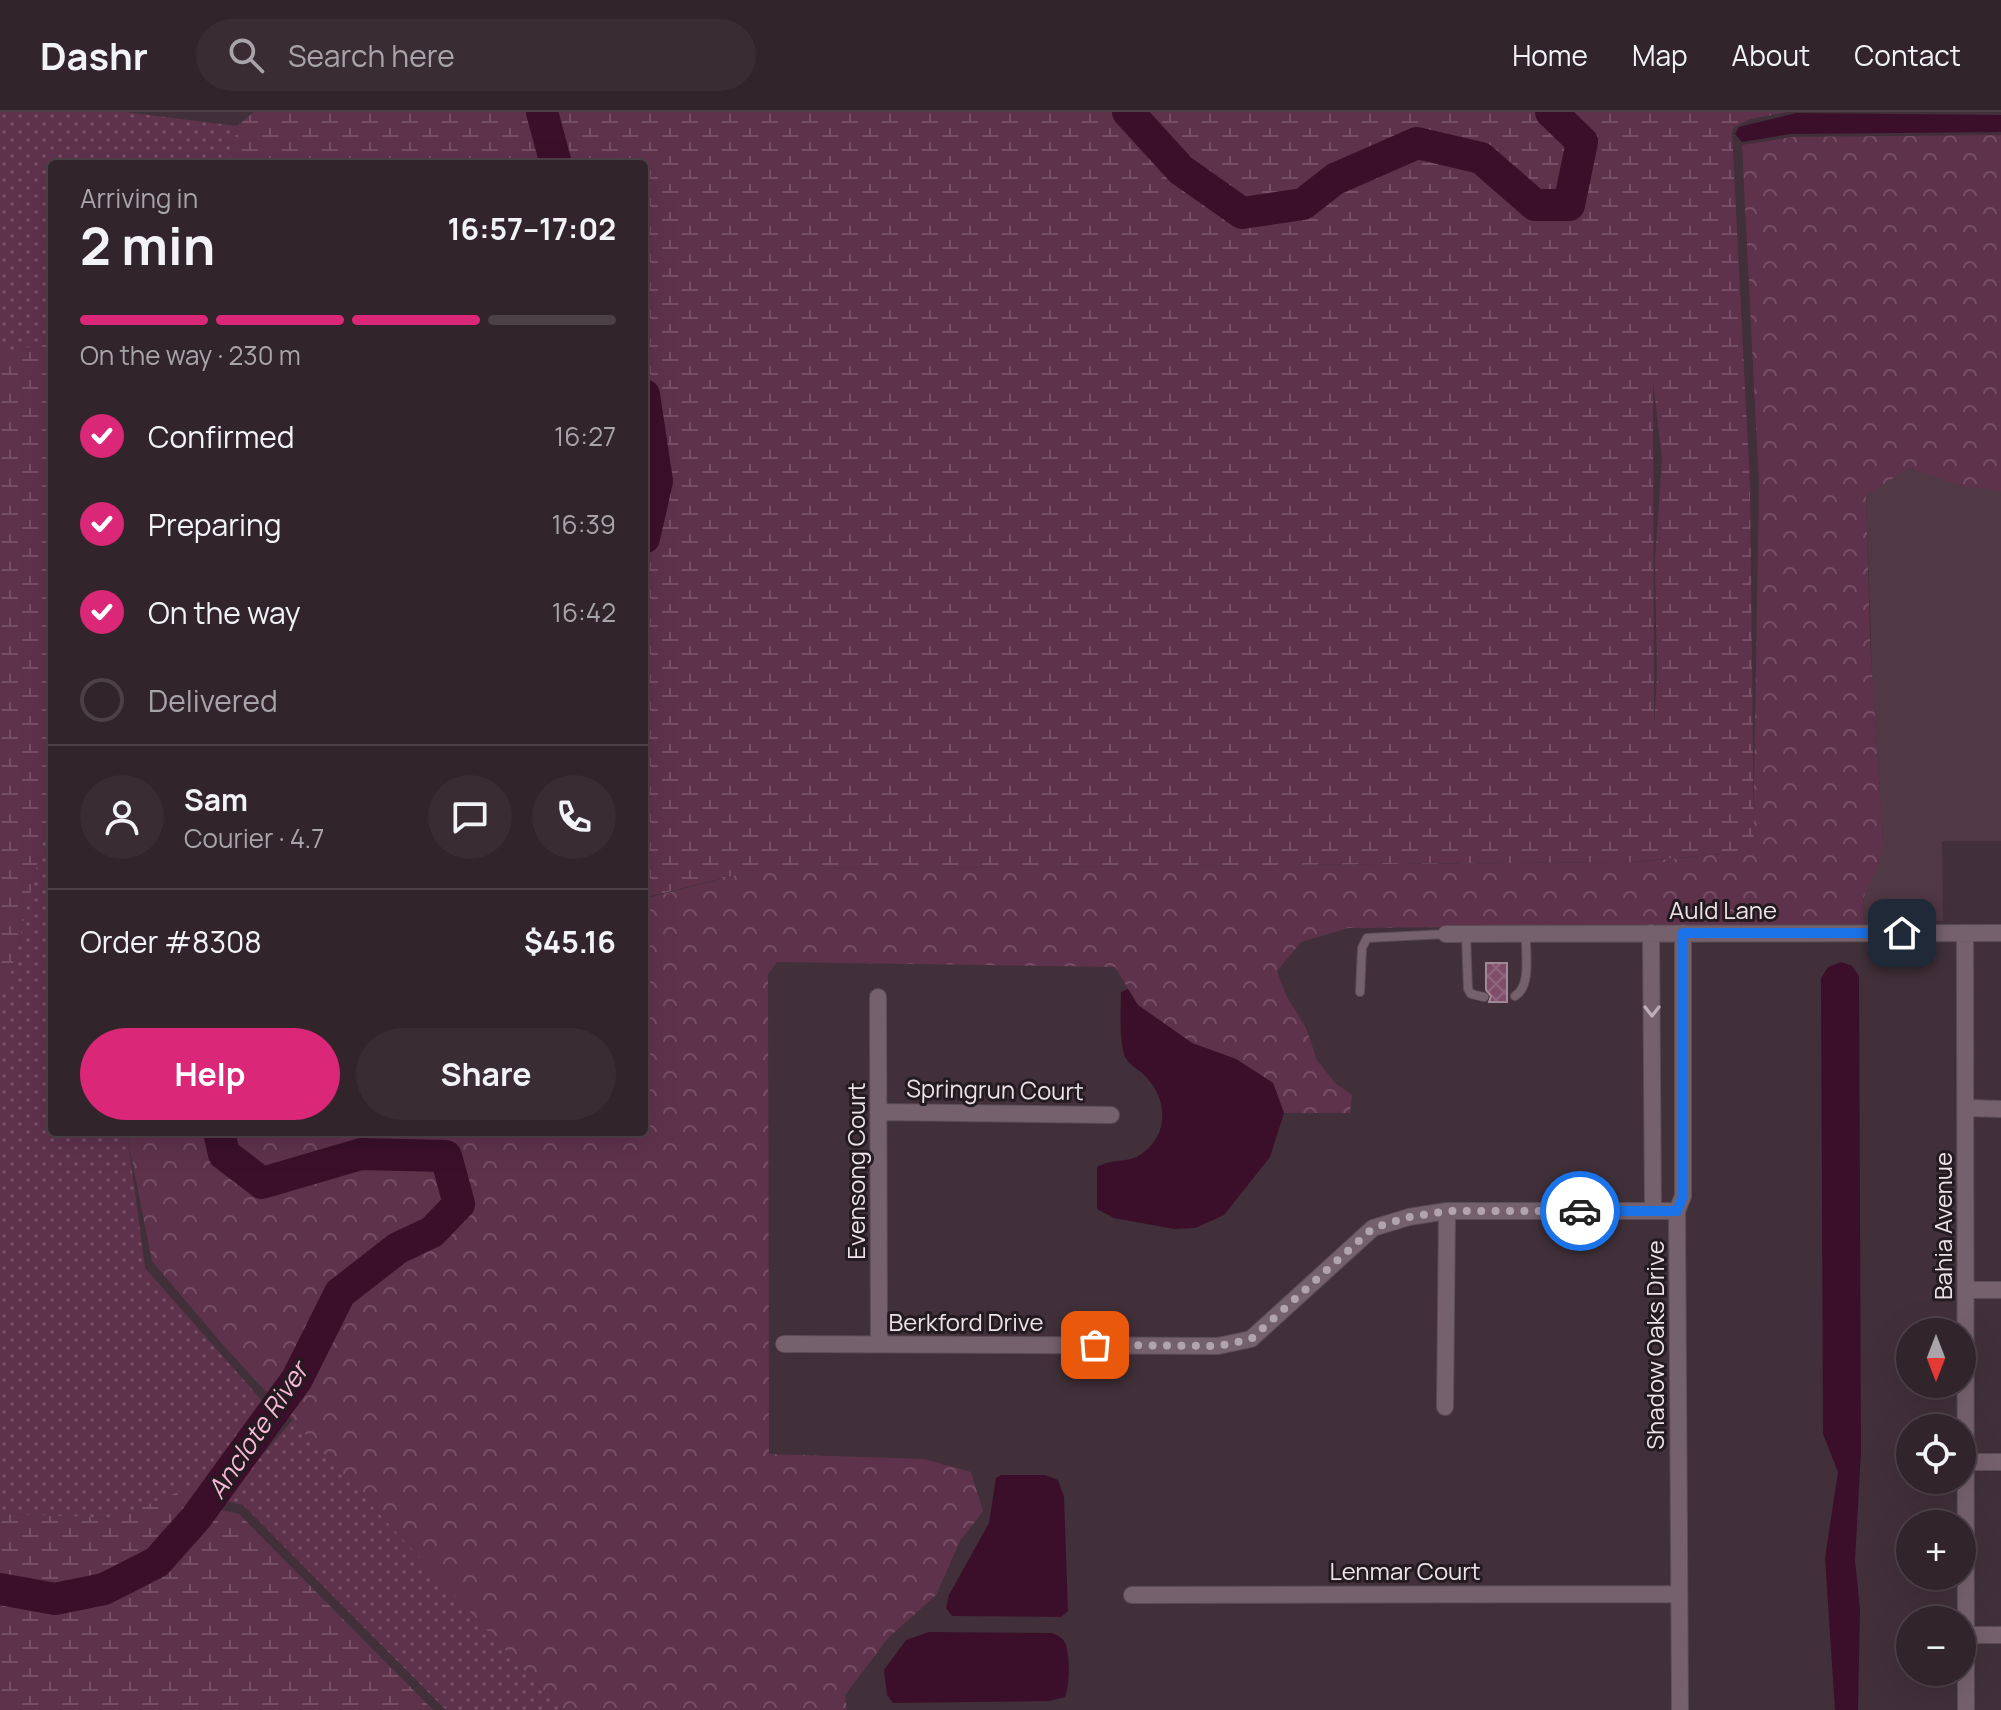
<!DOCTYPE html>
<meta charset="utf-8">
<style>
:root{--surface:#31242b;--page:#392c33;--text:#f1f3f6;--muted:#a8a4a9;--line:#4c4147;--accent:#db2777}
body{margin:0;font-family:Manrope,sans-serif;background:var(--page);color:var(--text);height:100vh;display:flex;flex-direction:column;font-size:30px;white-space:nowrap}
*{box-sizing:border-box;margin:0}
p{font-size:26px;color:var(--muted)}
.icon{flex:none;width:44px;height:44px;fill:none;stroke:currentColor;stroke-width:2;stroke-linecap:round;stroke-linejoin:round}
.map{position:relative;flex:1;overflow:hidden}
.side{position:absolute;left:48px;top:48px;width:600px;height:976px;display:flex;flex-direction:column;background:var(--surface);border-radius:8px;box-shadow:0 8px 32px #0002,0 0 0 2px var(--line)}
.side>*{flex:none}
.needle{width:52px;rotate:180deg}
.buttons{position:absolute;left:1896px;top:1206px;display:grid;gap:16px}
.buttons a{display:grid;place-items:center;width:80px;height:80px;border-radius:50%;background:var(--surface);box-shadow:0 8px 32px #0002,0 0 0 2px var(--line);font-size:40px}
.pin{position:absolute;display:grid;place-items:center;width:68px;height:68px;color:#fff;margin:-34px;border-radius:16px;box-shadow:0 4px 12px #0006}
.courier{position:absolute;display:grid;place-items:center;width:80px;height:80px;margin:-40px;border:6px solid #1a73e8;border-radius:50%;background:#fff;color:#222;box-shadow:0 2px 10px #0007}
.head em{font-style:normal;font-weight:700}
.head div{display:flex;flex-direction:column-reverse}
.head{display:flex;align-items:center;justify-content:space-between;height:136px;padding:0 32px}
h1{font-size:52px;font-weight:700;line-height:60px}
.bar{display:grid;grid-template-columns:repeat(4,1fr);gap:12px 8px;align-content:center;height:96px;padding:0 32px}
.bar i{height:10px;border-radius:6px;background:var(--line)}
.bar .active{background:var(--accent)}
.bar p{grid-column:span 4}
.line{display:flex;align-items:center;gap:20px;padding:0 32px;border-top:2px solid var(--line)}
.line div{flex:1}
.round{display:grid;place-items:center;flex:none;width:84px;height:84px;border-radius:42px;background:var(--page)}
ol{padding:0 32px;list-style:none}
li{display:flex;align-items:center;gap:24px;height:88px}
li p{margin-inline-start:auto}
li .icon{padding:8px;border-radius:50%;background:var(--accent);color:#fff;stroke-width:4}
li:last-child{color:var(--muted)}
li i{width:44px;height:44px;border:4px solid var(--line);border-radius:50%}
.primary-button{display:flex;gap:16px;margin-top:auto;padding:16px 32px}
.primary-button a{flex:1;height:92px;border-radius:48px;background:var(--accent);color:#fff;font-size:32px;font-weight:700;line-height:92px;text-align:center}
.primary-button a+a{background:var(--page);color:var(--text)}
header{display:flex;align-items:center;gap:48px;box-sizing:border-box;height:112px;padding:0 40px;background:var(--surface);border-bottom:2px solid var(--line)}
header strong{font-size:38px}
nav{display:flex;gap:44px;margin-inline-start:auto;font-size:28px}
.search{width:560px;height:72px;background:var(--page);display:flex;align-items:center;gap:20px;box-sizing:border-box;padding:0 28px;border-radius:44px;color:var(--muted);font-size:30px}
.map>svg:first-child{display:block}
.built{fill:#503844}
.grass{fill:url(#grass-dots)}
.forest{fill:url(#forest-crowns)}
.wetland{fill:url(#wetland-marsh);fill-rule:evenodd}
.water{fill:#3b0f2a}
.lines{fill:none;stroke-linecap:round;stroke-linejoin:round}
.river{stroke:#3b0f2a;stroke-width:32}
.building{fill:url(#building-cross-hatch);stroke:#9f8994;stroke-width:2}
.lane-casing{stroke:#5b4d54;stroke-width:10}
.street-casing{stroke:#5b4d54;stroke-width:18}
.lane{stroke:#75616c;stroke-width:8}
.street{stroke:#75616c;stroke-width:16}
.oneway{stroke:#beaeb6}
.done{stroke:#b1a4ab;stroke-width:8;stroke-dasharray:0 14.4}
.route{stroke:#1a73e8;stroke-width:10}
.labels{text-anchor:middle;dominant-baseline:central;stroke-width:6;stroke-linejoin:round;paint-order:stroke}
.street-label{font-size:24px;fill:#eee2e8;stroke:#231b1f}
.water-label{font-size:26px;font-style:italic;fill:#f7b6d8;stroke:#231b1f}
</style>
<header>
<strong>Dashr</strong>
<div class="search"><svg class="icon" aria-label="search" viewBox="0 0 24 24"><circle cx="10" cy="10" r="6"/><path d="M15 15l6 6"/></svg>Search here</div>
<nav><a>Home</a><a>Map</a><a>About</a><a>Contact</a></nav>
</header>
<div class="map">
<svg width="2001" height="1598" viewBox="0 0 2001 1598">
<defs>
<pattern id="grass-dots" width="8" height="8" patternUnits="userSpaceOnUse" patternTransform="scale(2)"><rect width="8" height="8" fill="#5f324c"/><path d="M2 2h.1M6 6h.1" fill="none" stroke="#764f66" stroke-width="1.8" stroke-linecap="round"/></pattern>
<pattern id="forest-crowns" width="20" height="18" patternUnits="userSpaceOnUse" patternTransform="scale(2)"><rect width="20" height="18" fill="#5f324c"/><path d="M2 6a3 3 0 1 1 6 0M12 15a3 3 0 1 1 6 0" fill="none" stroke="#764f66"/></pattern>
<pattern id="wetland-marsh" width="20" height="14" patternUnits="userSpaceOnUse" patternTransform="scale(2)"><rect width="20" height="14" fill="#5f324c"/><path d="M1 5h8M5 5V1M11 12h8M15 12V8" fill="none" stroke="#764f66"/></pattern>
<pattern id="building-cross-hatch" width="8" height="8" patternUnits="userSpaceOnUse" patternTransform="scale(2)"><rect width="8" height="8" fill="#804d6a"/><path d="M0 0l8 8M0 8l8-8" fill="none" stroke="#92667f"/></pattern>
</defs>
<rect width="100%" height="100%" fill="#413039"/>
<!-- built -->
<path class="built" d="M1909,356L1961,373L2001,379V729H1942L1943,809L1864,812L1863,787L1883,729L1872,560L1866,384Z"/>
<!-- grass -->
<path class="grass" d="M0,0H125L237,14L229,52H52V230L0,242Z
M52,691V1020H129L128,1028L145,1156L263,1290L224,1361L115,1406L0,1402V876L7,877Z
M293,1308L561,1598H446L243,1393L222,1388Z"/>
<!-- forest -->
<path class="forest" d="M2001,23V379L1961,374L1909,356L1866,384L1870,528L1883,729L1879,749L1863,787L1864,812L1348,816L1301,830L1277,859L1286,883L1306,916L1317,948L1335,971L1352,983L1350,1001H1284L1273,971L1236,947L1192,931L1138,893L1115,855L777,850L768,862L769,1342L924,1347L971,1360L983,1399L960,1429L936,1483L888,1526L845,1583L847,1598H561L223,1233L152,1149L128,1028L131,1020H644V787L759,757L1636,750L1753,739L1759,373L1742,33L1793,25Z"/>
<!-- wetland -->
<path class="wetland" d="M254,0H1788L1750,7L1734,15L1732,21L1750,374L1754,739L1631,750L759,757L644,786V52H229L237,14ZM1653,269L1662,347L1655,448L1657,561L1654,616Z
M52,230V691L7,877L0,876V242Z
M224,1361L229,1366L216,1381L221,1398L239,1402L433,1598H0V1402L115,1406Z"/>
<!-- water -->
<path class="water" d="M1796,1L2001,3V20L1790,22L1742,30L1735,22L1739,15Z
M1841,850L1852,854L1859,864L1861,1339L1855,1448L1860,1497L1858,1598H1835L1825,1446L1838,1360L1823,1322L1821,866L1828,855Z
M1128,877L1138,893L1192,931L1236,947L1273,971L1284,1001L1270,1045L1224,1103L1195,1116L1174,1117L1114,1106L1097,1097V1055C1113,1046 1126,1051 1138,1044C1169,1026 1169,989 1146,965C1141,959 1132,955 1127,948C1118,935 1121,897 1121,880Z
M1001,1363H1045L1058,1368L1064,1385L1068,1499L1061,1505L952,1504L946,1496L949,1483L989,1411L996,1366Z
M929,1520L1051,1521C1058,1523 1064,1526 1066,1533C1070,1547 1070,1572 1065,1585L1049,1589L893,1591L887,1583L884,1558L906,1528Z"/>
<g class="lines">
<!-- river -->
<path class="river" d="M542,0L556,52
M1128,0L1181,58L1242,101L1303,92L1335,67L1417,31L1481,46L1535,93H1569L1582,30L1551,0
M644,283L657,369L644,426
M0,1477L55,1487L104,1477L157,1450L196,1406L297,1267L340,1181L398,1136L432,1120L459,1092L446,1044L361,1042L262,1071L224,1042L219,1020"/>
</g>
<!-- building -->
<path class="building" d="M1486,851H1507V890H1489L1491,884L1486,878Z"/>
<g class="lines">
<defs>
<path id="lane" d="M1466,823L1468,877L1471,882L1484,885
M1360,880L1362,836L1367,826L1446,822
M1515,884C1532,874 1525,840 1526,822"/>
<path id="street" d="M1651,821L1653,1099
M1965,821L1966,1598
M1446,822L2001,821
M878,885L879,1232
M1966,996L2001,997
M878,1000L1111,1003
M1967,1178H2001
M784,1232L1218,1234L1251,1227L1373,1116L1409,1105L1447,1099H1677
M1445,1295L1447,1099
M1966,1350H2001
M1132,1483L1679,1482
M1967,1523H2001
M1680,1597L1677,1099L1683,1084V821"/>
</defs>
<!-- lane casing -->
<use href="#lane" class="lane-casing"/>
<!-- street casing -->
<use href="#street" class="street-casing"/>
<!-- lane -->
<use href="#lane" class="lane"/>
<!-- street -->
<use href="#street" class="street"/>
</g>
<!-- one-way arrows -->
<defs><path id="oneway-chevron" d="M-2-3.5L2.5 0L-2 3.5" fill="none" stroke-width="1.6" stroke-linecap="round" stroke-linejoin="round" transform="scale(2)"/></defs>
<use class="oneway" href="#oneway-chevron" transform="translate(1652 899) rotate(90)"/>
<g class="lines">
<!-- done -->
<path class="done" d="M1095,1233L1218,1234L1251,1227L1373,1116L1409,1105L1447,1099H1580"/>
<!-- route -->
<path class="route" d="M1580,1099H1677L1683,1084V821H1902"/>
</g>
<g class="labels">
<!-- street labels -->
<g class="street-label">
<text x="1723" y="797">Auld Lane</text>
<text transform="translate(995 977) rotate(1)">Springrun Court</text>
<text transform="translate(855 1059) rotate(-90)">Evensong Court</text>
<text transform="translate(1942 1114) rotate(-90)">Bahia Avenue</text>
<text x="966" y="1209">Berkford Drive</text>
<text transform="translate(1654 1233) rotate(-90)">Shadow Oaks Drive</text>
<text x="1405" y="1458">Lenmar Court</text>
</g>
<!-- water labels -->
<g class="water-label">
<text transform="translate(257 1318) rotate(-56)">Anclote River</text>
</g>
</g>
</svg>
<div class="buttons">
<a><svg class="needle" viewBox="-14 -14 28 28"><path d="M0-13l5 13h-10z" fill="#e53935"/><path d="M0 13l5-13h-10z" fill="#a8a4a9"/></svg></a>
<a><svg class="icon" aria-label="locate" viewBox="0 0 24 24"><circle cx="12" cy="12" r="6"/><path d="M12 2v4M12 18v4M2 12h4M18 12h4"/></svg></a>
<a>+</a>
<a>−</a>
</div>
<div class="pin" style="left:1095px;top:1233px;background:#ea580c"><svg class="icon" aria-label="bag" viewBox="0 0 24 24"><path d="M5 8h14l-1 12H6zM9 8a3 3 0 0 1 6 0"/></svg></div>
<div class="pin" style="left:1902px;top:821px;background:#1f2937"><svg class="icon" aria-label="home" viewBox="0 0 24 24"><path d="M3 11l9-7 9 7M6 9v11h12V9"/></svg></div>
<div class="courier" style="left:1580px;top:1099px"><svg class="icon" aria-label="car" viewBox="0 0 24 24"><path d="M5 17H2v-5l4-1 3-4h7l3 4 3 1v5h-3M9 17h6M6 11h13"/><circle cx="7" cy="17" r="2"/><circle cx="17" cy="17" r="2"/></svg></div>
<section class="side">
<div class="head"><div><h1>2 min</h1><p>Arriving in</p></div><em>16:57–17:02</em></div>
<div class="bar"><i class="active"></i><i class="active"></i><i class="active"></i><i></i><p>On the way · 230 m</p></div>
<ol>
<li><svg class="icon" aria-label="check" viewBox="0 0 24 24"><path d="M5 12l5 5 9-10"/></svg>Confirmed<p>16:27</p></li>
<li><svg class="icon" aria-label="check" viewBox="0 0 24 24"><path d="M5 12l5 5 9-10"/></svg>Preparing<p>16:39</p></li>
<li><svg class="icon" aria-label="check" viewBox="0 0 24 24"><path d="M5 12l5 5 9-10"/></svg>On the way<p>16:42</p></li>
<li><i></i>Delivered</li>
</ol>
<div class="line" style="height:144px"><a class="round"><svg class="icon" aria-label="person" viewBox="0 0 24 24"><circle cx="12" cy="8" r="4"/><path d="M4 21q1-7 8-7t8 7"/></svg></a><div><b>Sam</b><p>Courier · 4.7</p></div><a class="round"><svg class="icon" aria-label="chat" viewBox="0 0 24 24"><path d="M4 5h16v11H9l-5 4z"/></svg></a><a class="round"><svg class="icon" aria-label="phone" viewBox="0 0 24 24"><path d="M5 4h4l2 5-3 2q2 4 5 5l2-3 5 2v4C11 20 4 13 5 4z"/></svg></a></div>
<div class="line" style="height:104px"><div>Order #8308</div><b>$45.16</b></div>
<div class="primary-button"><a>Help</a><a>Share</a></div>
</section>
</div>
